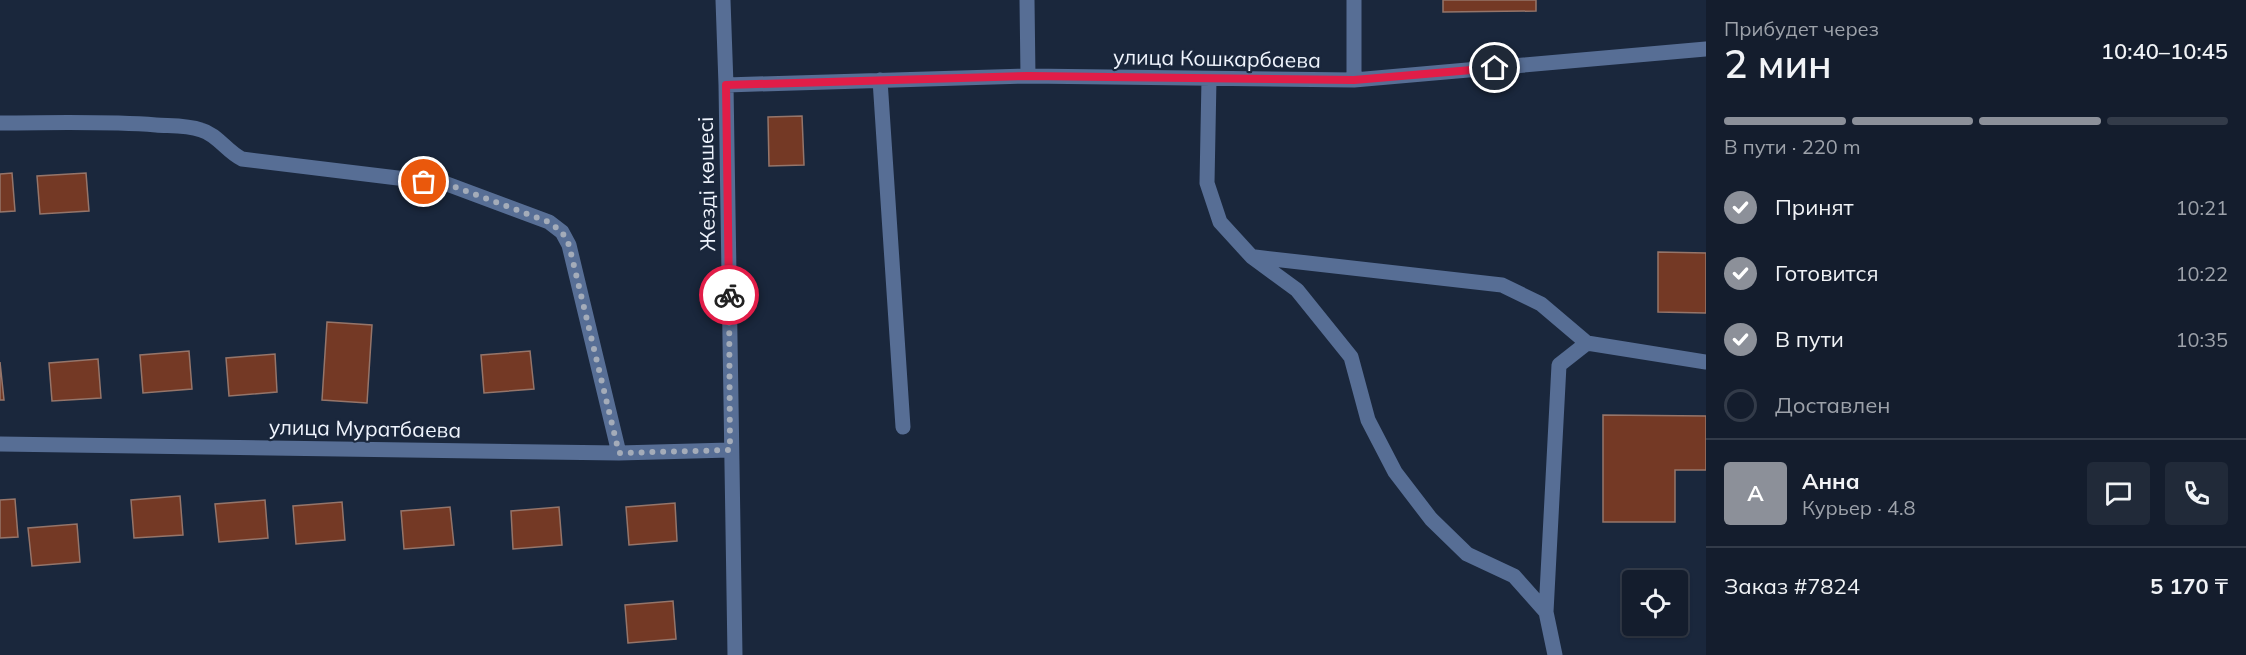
<!DOCTYPE html>
<html lang="ru">
<meta charset="utf-8">
<style>
:root{--surface:#141d2d;--page:#212a39;--text:#f1f3f6;--muted:#9da2aa;--line:#333b49;--accent:#8c9099}
body{margin:0;font-family:Mulish,sans-serif;background:var(--page);color:var(--text);height:100vh;display:flex;flex-direction:column;font-size:22px;white-space:nowrap}
*{box-sizing:border-box;margin:0}
p{font-size:20px;color:var(--muted)}
.icon{flex:none;width:33px;height:33px;fill:none;stroke:currentColor;stroke-width:2;stroke-linecap:round;stroke-linejoin:round}
.map{position:relative;flex:1;overflow:hidden}
.details{display:flex;flex-direction:column;background:var(--surface);width:540px}
.details>*{flex:none}
.controls{position:absolute;left:1622px;top:570px;display:grid;gap:12px}
.controls a{display:grid;place-items:center;width:66px;height:66px;border-radius:6px;background:var(--surface);box-shadow:0 2px 4px #0004,0 0 0 2px var(--line);font-size:30px}
.pin{position:absolute;display:grid;place-items:center;width:51px;height:51px;color:#fff;margin:-26px;border:3px solid #fff;border-radius:50%;box-shadow:0 2px 6px #0007}
.courier{position:absolute;display:grid;place-items:center;width:60px;height:60px;margin:-30px;border:4px solid #e11d48;border-radius:50%;background:#fff;color:#222;box-shadow:0 2px 8px #0007}
.head em{font-style:normal;font-weight:600}
.head div{display:flex;flex-direction:column-reverse}
.head{display:flex;align-items:center;justify-content:space-between;height:102px;padding:0 18px}
h1{font-size:39px;font-weight:600;line-height:45px}
.bar{display:grid;grid-template-columns:repeat(4,1fr);gap:9px 6px;align-content:center;height:72px;padding:0 18px}
.bar i{height:8px;border-radius:4px;background:var(--line)}
.bar .on{background:var(--accent)}
.bar p{grid-column:span 4}
.line{display:flex;align-items:center;gap:15px;padding:0 18px;border-top:2px solid var(--line)}
.line div{flex:1}
.round{display:grid;place-items:center;flex:none;width:63px;height:63px;border-radius:6px;background:var(--page)}
ol{padding:0 18px;list-style:none}
li{display:flex;align-items:center;gap:18px;height:66px}
li p{margin-inline-start:auto}
li .icon{padding:6px;border-radius:50%;background:var(--accent);color:#fff;stroke-width:4}
li:last-child{color:var(--muted)}
li i{width:33px;height:33px;border:3px solid var(--line);border-radius:50%}
main{display:flex;flex:1;min-height:0}
.map>svg:first-child{display:block}
.building{fill:#743925;stroke:#95756a;stroke-width:1.5}
.lines{fill:none;stroke-linecap:round;stroke-linejoin:round}
.minor{stroke:#576e95;stroke-width:15}
.done{stroke:#a4acb9;stroke-width:6;stroke-dasharray:0 10.8}
.route{stroke:#e11d48;stroke-width:8}
.labels{text-anchor:middle;dominant-baseline:central;stroke-width:4.5;stroke-linejoin:round;paint-order:stroke}
.street-label{font-size:21px;fill:#eff4fd;stroke:#1a273c}
</style>
<main>
<div class="map">
<svg width="1706" height="655" viewBox="0 0 1706 655">
<rect width="100%" height="100%" fill="#1a273c"/>
<!-- building -->
<path class="building" d="M1443,0H1536V11L1443,12Z
M802,116L804,165L769,166L768,117Z
M12,173L15,211L0,212V174Z
M86,173L89,211L40,214L37,176Z
M1658,252L1706,253V313L1658,312Z
M327,322L372,325L367,403L322,400Z
M189,351L192,389L143,393L140,355Z
M530,351L534,389L484,393L481,355Z
M275,354L277,392L229,396L226,358Z
M98,359L101,398L52,401L49,363Z
M0,362L4,400H0Z
M1603,415L1706,416V470H1675V522H1603Z
M180,496L183,535L134,538L131,500Z
M15,499L18,537L0,538V500Z
M265,500L268,538L219,542L215,504Z
M342,502L345,540L296,544L293,506Z
M675,503L677,541L629,545L626,507Z
M450,507L454,545L404,549L401,511Z
M559,507L562,545L513,549L511,511Z
M77,524L80,562L32,566L28,528Z
M673,601L676,639L628,643L625,605Z"/>
<g class="lines">
<!-- minor -->
<path class="minor" d="M723,0L726,85L735,655
M1027,0L1028,76
M1209,79L1207,183L1220,222L1252,257L1297,290L1351,357L1368,420L1395,472L1431,519L1467,554L1514,576L1546,612L1555,655
M880,80L903,427
M1354,80V0
M726,85L1028,76L1354,80L1706,49
M0,123C52,123 104,121 156,125C171,126 187,125 201,130C217,134 227,152 242,159L447,184L549,222L562,232L569,245L619,453
M1255,257L1502,285L1541,304L1587,343
M0,444L619,453L730,450
M1546,612L1559,365L1587,343L1706,362"/>
</g>
<g class="lines">
<!-- done -->
<path class="done" d="M424,182L447,184L549,222L562,232L569,245L619,453L730,450L729,295"/>
<!-- route -->
<path class="route" d="M729,295L726,85L1028,76L1354,80L1495,68"/>
</g>
<g class="labels">
<!-- street labels -->
<g class="street-label">
<text transform="translate(1217 58) rotate(1)">улица Кошкарбаева</text>
<text transform="translate(706 184) rotate(-91)">Жезді көшесі</text>
<text transform="translate(365 428) rotate(1)">улица Муратбаева</text>
</g>
</g>
</svg>
<div class="controls">
<a><svg class="icon" aria-label="locate" viewBox="0 0 24 24"><circle cx="12" cy="12" r="6"/><path d="M12 2v4M12 18v4M2 12h4M18 12h4"/></svg></a>
</div>
<div class="pin" style="left:424px;top:182px;background:#ea580c"><svg class="icon" aria-label="bag" viewBox="0 0 24 24"><path d="M5 8h14l-1 12H6zM9 8a3 3 0 0 1 6 0"/></svg></div>
<div class="pin" style="left:1495px;top:68px;background:#1f2937"><svg class="icon" aria-label="home" viewBox="0 0 24 24"><path d="M3 11l9-7 9 7M6 9v11h12V9"/></svg></div>
<div class="courier" style="left:729px;top:295px"><svg class="icon" aria-label="bike" viewBox="0 0 24 24"><circle cx="6" cy="16" r="4"/><circle cx="18" cy="16" r="4"/><path d="M6 16l4-8h5l3 8M10 8l3 8H6M13 5h3"/></svg></div>
</div>
<section class="details">
<div class="head"><div><h1>2 мин</h1><p>Прибудет через</p></div><em>10:40–10:45</em></div>
<div class="bar"><i class="on"></i><i class="on"></i><i class="on"></i><i></i><p>В пути · 220 m</p></div>
<ol>
<li><svg class="icon" aria-label="check" viewBox="0 0 24 24"><path d="M5 12l5 5 9-10"/></svg>Принят<p>10:21</p></li>
<li><svg class="icon" aria-label="check" viewBox="0 0 24 24"><path d="M5 12l5 5 9-10"/></svg>Готовится<p>10:22</p></li>
<li><svg class="icon" aria-label="check" viewBox="0 0 24 24"><path d="M5 12l5 5 9-10"/></svg>В пути<p>10:35</p></li>
<li><i></i>Доставлен</li>
</ol>
<div class="line" style="height:108px"><b class="round" style="background:var(--accent);color:#fff">А</b><div><b>Анна</b><p>Курьер · 4.8</p></div><a class="round"><svg class="icon" aria-label="chat" viewBox="0 0 24 24"><path d="M4 5h16v11H9l-5 4z"/></svg></a><a class="round"><svg class="icon" aria-label="phone" viewBox="0 0 24 24"><path d="M5 4h4l2 5-3 2q2 4 5 5l2-3 5 2v4C11 20 4 13 5 4z"/></svg></a></div>
<div class="line" style="height:78px"><div>Заказ #7824</div><b>5 170 ₸</b></div>
</section>
</main>
